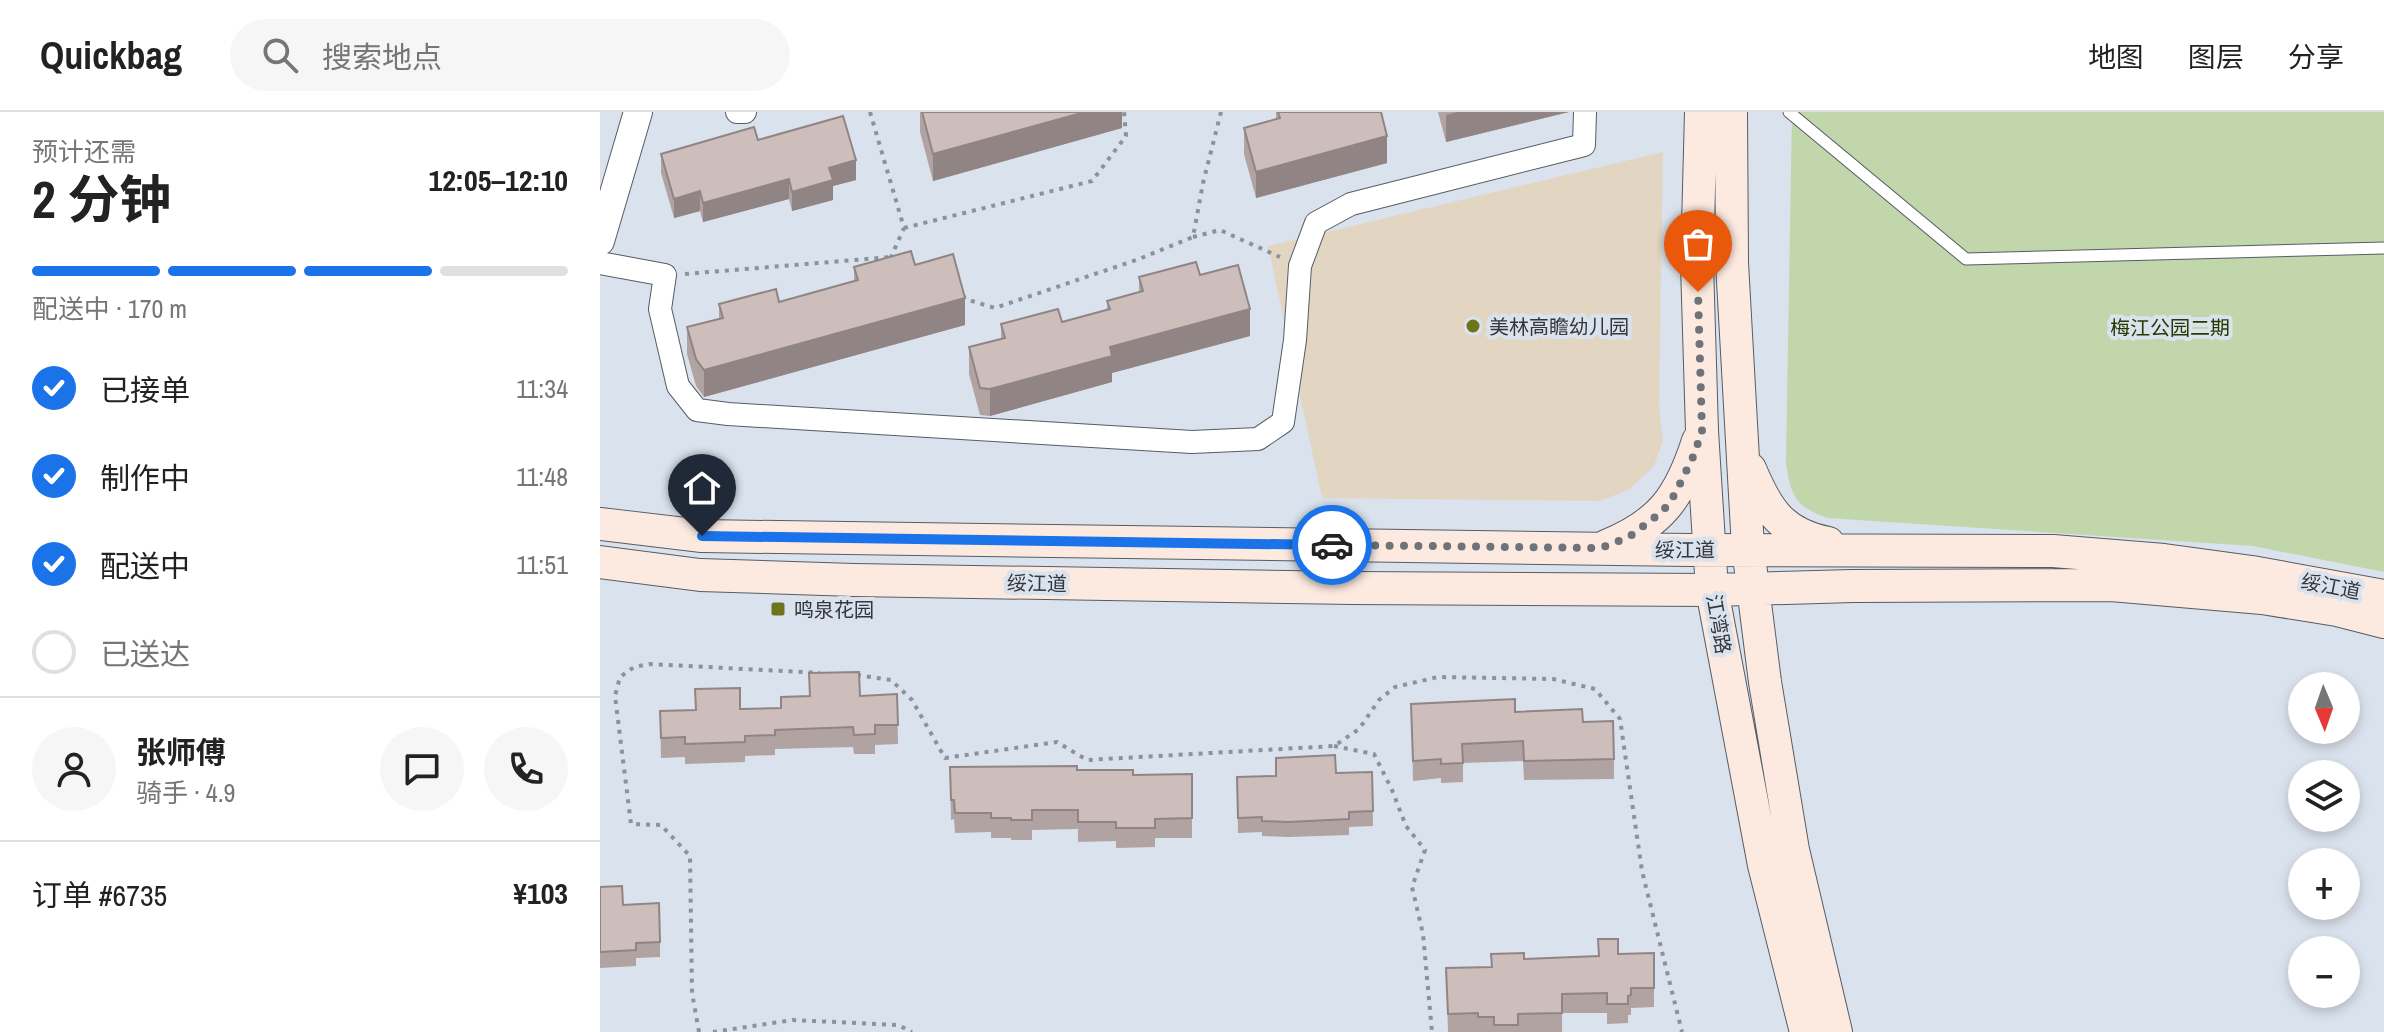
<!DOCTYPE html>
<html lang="zh">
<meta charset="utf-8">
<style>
:root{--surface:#fff;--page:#f6f6f6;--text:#222;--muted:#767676;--line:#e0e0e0;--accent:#1a73e8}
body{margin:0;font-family:"Archivo Narrow","Noto Sans SC",sans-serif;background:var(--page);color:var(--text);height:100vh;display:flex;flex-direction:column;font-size:30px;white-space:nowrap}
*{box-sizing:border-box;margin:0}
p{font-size:26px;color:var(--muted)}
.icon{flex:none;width:44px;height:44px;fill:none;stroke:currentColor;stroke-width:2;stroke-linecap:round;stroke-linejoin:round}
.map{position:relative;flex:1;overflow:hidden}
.side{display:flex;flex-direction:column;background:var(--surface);width:600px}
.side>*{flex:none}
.needle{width:52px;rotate:178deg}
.fabs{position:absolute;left:1688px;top:560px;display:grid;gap:16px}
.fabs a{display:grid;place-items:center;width:72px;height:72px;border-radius:50%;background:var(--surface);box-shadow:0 4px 12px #0003;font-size:40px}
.pin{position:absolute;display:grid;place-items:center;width:68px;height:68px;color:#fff;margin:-82px -34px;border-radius:50% 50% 50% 0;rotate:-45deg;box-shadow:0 0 8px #0007}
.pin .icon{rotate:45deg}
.courier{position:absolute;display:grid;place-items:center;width:80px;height:80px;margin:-40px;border:6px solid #1a73e8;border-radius:50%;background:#fff;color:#222;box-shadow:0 2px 10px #0007}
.overview em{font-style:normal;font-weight:700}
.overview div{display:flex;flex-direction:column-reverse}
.overview{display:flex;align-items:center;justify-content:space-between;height:136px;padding:0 32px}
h1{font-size:52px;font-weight:700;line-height:60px}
.bar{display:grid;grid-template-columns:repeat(4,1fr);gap:12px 8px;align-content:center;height:96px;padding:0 32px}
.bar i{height:10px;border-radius:6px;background:var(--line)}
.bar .selected{background:var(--accent)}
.bar p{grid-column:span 4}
.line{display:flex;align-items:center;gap:20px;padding:0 32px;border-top:2px solid var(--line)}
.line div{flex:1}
.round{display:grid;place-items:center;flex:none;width:84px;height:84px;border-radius:42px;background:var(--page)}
ol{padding:0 32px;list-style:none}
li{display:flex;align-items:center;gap:24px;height:88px}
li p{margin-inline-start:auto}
li .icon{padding:8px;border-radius:50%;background:var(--accent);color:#fff;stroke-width:4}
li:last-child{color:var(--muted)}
li i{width:44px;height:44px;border:4px solid var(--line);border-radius:50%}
header{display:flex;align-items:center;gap:48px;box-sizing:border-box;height:112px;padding:0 40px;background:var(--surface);border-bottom:2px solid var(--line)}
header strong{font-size:38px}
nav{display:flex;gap:44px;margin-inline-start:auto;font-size:28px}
.search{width:560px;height:72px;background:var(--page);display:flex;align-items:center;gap:20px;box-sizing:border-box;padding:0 28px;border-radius:44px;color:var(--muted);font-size:30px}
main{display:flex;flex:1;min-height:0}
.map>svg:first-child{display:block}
.education{fill:#e2d6c2}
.green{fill:#c1d6aa}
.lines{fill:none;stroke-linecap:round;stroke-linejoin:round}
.service-casing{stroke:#555c65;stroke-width:13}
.minor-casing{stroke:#555c65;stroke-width:24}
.tertiary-casing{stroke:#555c65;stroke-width:30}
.secondary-casing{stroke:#555c65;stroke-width:34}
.path{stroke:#8d929a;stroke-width:4;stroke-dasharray:4 6;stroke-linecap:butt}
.service{stroke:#fff;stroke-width:11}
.minor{stroke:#fff;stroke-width:22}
.tertiary{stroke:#fff;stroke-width:28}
.secondary{stroke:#fceae0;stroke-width:32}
.wall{fill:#b0a3a2}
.shaded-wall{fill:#908584}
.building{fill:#cdbebc;stroke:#908584;stroke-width:2}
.done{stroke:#6e7379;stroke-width:8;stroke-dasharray:0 14.4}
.route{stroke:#1a73e8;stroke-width:10}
.poi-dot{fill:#6d741d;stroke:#dae2ed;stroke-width:3}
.labels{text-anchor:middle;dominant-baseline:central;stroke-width:8;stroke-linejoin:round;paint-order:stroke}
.poi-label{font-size:20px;fill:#34373b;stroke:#dae2ed;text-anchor:start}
.park-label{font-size:20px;fill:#243a00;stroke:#dae2ed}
.street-label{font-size:20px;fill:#34373b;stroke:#dae2ed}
</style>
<header>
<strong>Quickbag</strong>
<div class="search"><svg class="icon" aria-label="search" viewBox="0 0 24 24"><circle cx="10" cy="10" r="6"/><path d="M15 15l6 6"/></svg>搜索地点</div>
<nav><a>地图</a><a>图层</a><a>分享</a></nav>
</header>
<main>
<section class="side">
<div class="overview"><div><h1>2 分钟</h1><p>预计还需</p></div><em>12:05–12:10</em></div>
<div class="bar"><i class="selected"></i><i class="selected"></i><i class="selected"></i><i></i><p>配送中 · 170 m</p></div>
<ol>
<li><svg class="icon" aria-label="check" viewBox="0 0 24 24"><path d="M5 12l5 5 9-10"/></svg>已接单<p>11:34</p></li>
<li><svg class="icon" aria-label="check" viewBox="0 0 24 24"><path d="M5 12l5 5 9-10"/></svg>制作中<p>11:48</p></li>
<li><svg class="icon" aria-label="check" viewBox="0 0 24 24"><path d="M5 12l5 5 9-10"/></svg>配送中<p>11:51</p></li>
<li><i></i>已送达</li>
</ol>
<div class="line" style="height:144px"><a class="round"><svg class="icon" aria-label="person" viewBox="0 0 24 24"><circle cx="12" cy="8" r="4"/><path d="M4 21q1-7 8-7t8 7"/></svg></a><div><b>张师傅</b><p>骑手 · 4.9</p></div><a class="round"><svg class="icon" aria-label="chat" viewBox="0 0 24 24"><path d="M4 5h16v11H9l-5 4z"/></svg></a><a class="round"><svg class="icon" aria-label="phone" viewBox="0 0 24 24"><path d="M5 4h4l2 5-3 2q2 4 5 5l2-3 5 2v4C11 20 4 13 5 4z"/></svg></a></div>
<div class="line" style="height:104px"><div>订单 #6735</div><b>¥103</b></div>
</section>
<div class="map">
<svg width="1784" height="920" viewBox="0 0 1784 920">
<rect width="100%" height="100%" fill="#dae2ed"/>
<!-- education -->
<path class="education" d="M1063,40L1059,294L1063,328L1054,354L1030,377L1000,389L722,386L668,134Z"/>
<!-- green -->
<path class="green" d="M1192,0H1784V460L1653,434L1227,406C1195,394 1191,385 1186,351Z"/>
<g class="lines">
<defs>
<path id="service" d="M1189,0L1366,147L1784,136"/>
<path id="minor" d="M137,0H145
M0,151L65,163L60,197L78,274L97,298L128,302L592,330L658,327L683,310L695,228L700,154L716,111L751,92L984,33L985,0"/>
<path id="tertiary" d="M0,129L38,0"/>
<path id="secondary" d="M1101,0L1097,152L1102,319L1112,478L1164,753L1206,920
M1131,0L1132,151L1148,436L1165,570L1193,738L1236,920
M1150,357C1167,398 1182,422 1228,431
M0,412L102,424L1090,438L1453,439L1564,448L1652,460L1784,484
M1006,434C1061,412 1080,385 1098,329
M0,450L100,463L254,468L753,476L1112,478L1253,474L1511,473L1662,486L1737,498L1784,510"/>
</defs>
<!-- service casing -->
<use href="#service" class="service-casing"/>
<!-- minor casing -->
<use href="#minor" class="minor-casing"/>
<!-- tertiary casing -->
<use href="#tertiary" class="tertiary-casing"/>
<!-- secondary casing -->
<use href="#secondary" class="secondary-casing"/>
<!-- path -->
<path class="path" d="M270,0L304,116L291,145
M304,116L492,69L526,24L524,0
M593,125L620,118L680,145
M85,162L291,145L295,147
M362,184L372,189L395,196L539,147L593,125L603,71L621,0
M257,563L291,568L312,588L345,646L457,630L487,648L734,634L759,617L779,588L795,575L838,565L953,567L995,577L1020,607L1042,759L1082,920
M734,634L774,642L792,678L806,714L825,738L812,775L823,822L832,920
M99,920L92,881L90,744L61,713L31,712L15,584L20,565L34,555L50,552L220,561
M113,920L193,908L298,913L312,920"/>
<!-- service -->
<use href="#service" class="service"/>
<!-- minor -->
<use href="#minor" class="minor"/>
<!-- tertiary -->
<use href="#tertiary" class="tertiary"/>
<!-- secondary -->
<use href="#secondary" class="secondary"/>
</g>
<!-- wall -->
<path class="wall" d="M320,0H522V16L333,69L320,20Z
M676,0H781L787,51L656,86L644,42V16L676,7Z
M838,0H969L846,30Z
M158,28L256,68L233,74V88L192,99L189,87L103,110L100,99L74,106L61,61V42Z
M315,153L365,213L104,285L96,274L87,242V215L119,207V192L179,190L254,169V155Z
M600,163L650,224L512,261V270L390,304L380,303L369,262V235L401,227V212L462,210L507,198V189L539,180V165Z
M209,561L260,584L297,582L298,632L275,633V642H254L253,635L175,637V643L145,644V650L85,652V645L61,646L60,599L95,598V577L140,597L181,596L209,584Z
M811,592L915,600L983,610L1014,647V667L924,668L923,649L863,651V670L841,671V666L813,669Z
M350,655L477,658L533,663L592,662V726H555V735L516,736V729L478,730V717L432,718V728H411V726H391V720L355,721L354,707L351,708Z
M772,660L773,714L749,715V723L688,725L662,724V720L638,721L637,665Z
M0,775L23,793L60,830V845L36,846V854L0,856Z
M1054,841V895L1031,896V903H1028V911L1007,912V901H962V920H848L846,856L891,855L924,847Z"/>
<!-- shaded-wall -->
<path class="shaded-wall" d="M485,0H522V16L333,69V42Z
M857,0H969L846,30V3Z
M787,24V51L656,86V60Z
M256,48V68L233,74V88L192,99V80L229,56Z
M189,67V87L103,110V91Z
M100,79V99L74,106V87Z
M365,186V213L104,285V258Z
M650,197V224L512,261V270L390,304V277L510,235Z"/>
<!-- building -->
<path class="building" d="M322,0H485L333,42Z
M678,0H781L787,24L656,60L644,16L680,6Z
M243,4L256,48L229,56L233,68L192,80L189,67L103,91L100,79L74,87L61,42L154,15L158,28Z
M311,139L315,153L353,142L365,186L104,258L96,247L87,215L123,206L119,192L176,177L179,190L258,168L254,155Z
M596,150L600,163L638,153L650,197L510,235L512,244L390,277L380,276L369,235L405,226L401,212L458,197L462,210L510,197L507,189L543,179L539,165Z
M259,560L260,584L297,582L298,613H275V622L254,623L253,615L175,618V623L145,624V630L85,632V625L61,626L60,599L96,598L95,577L140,576V597L181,596V585L210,584L209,561Z
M915,587V600L982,597L983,610L1013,609L1014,647L924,649L923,629L862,632L863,651L841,652V647L813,649L811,592Z
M735,643L736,661L772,660L773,699L749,700V707L688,710L662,709V705L638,706L637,665L676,664V646Z
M477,654V658H533V663L592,662V706L555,707V716H516V710H478V698H432V708H411V706H391V701H355L354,688H351L350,655Z
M22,774L23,793L59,791L60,830L36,831V838L0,840V775Z
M998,827H1018V842L1054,841V876H1031V883L1028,884V892H1007V881L962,882V901L918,902V913H894V905H878V901L848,902L846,856L892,855L891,842L924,841V847L999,844Z"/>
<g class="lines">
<!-- done -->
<path class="done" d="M732,433L1001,436L1029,425L1063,399L1075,382L1094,343L1102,319L1098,180"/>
<!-- route -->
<path class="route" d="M102,424L732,433"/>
</g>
<!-- markers -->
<g class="poi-dot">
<circle cx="873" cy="214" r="8"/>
<rect x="170" y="489" width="16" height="16" rx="4"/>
</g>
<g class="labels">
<!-- poi labels -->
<g class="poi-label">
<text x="889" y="214">美林高瞻幼儿园</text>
<text x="194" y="497">鸣泉花园</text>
</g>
<!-- park labels -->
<g class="park-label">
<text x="1570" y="215">梅江公园二期</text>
</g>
<!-- street labels -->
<g class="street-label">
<text x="1085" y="437">绥江道</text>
<text transform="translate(437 471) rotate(1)">绥江道</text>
<text transform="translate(1731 474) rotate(11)">绥江道</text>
<text transform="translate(1119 512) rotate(80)">江湾路</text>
</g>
</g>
</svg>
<div class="fabs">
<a><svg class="needle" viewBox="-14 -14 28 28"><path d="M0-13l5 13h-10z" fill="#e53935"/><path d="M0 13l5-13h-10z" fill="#767676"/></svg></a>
<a><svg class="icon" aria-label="layers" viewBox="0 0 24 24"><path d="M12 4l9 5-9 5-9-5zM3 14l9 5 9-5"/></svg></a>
<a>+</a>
<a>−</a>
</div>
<div class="pin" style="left:1098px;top:180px;background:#ea580c"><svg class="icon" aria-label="bag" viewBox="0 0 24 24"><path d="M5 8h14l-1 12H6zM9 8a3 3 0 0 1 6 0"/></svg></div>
<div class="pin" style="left:102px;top:424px;background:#1f2937"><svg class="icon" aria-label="home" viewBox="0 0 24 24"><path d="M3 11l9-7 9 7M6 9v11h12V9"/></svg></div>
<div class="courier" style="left:732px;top:433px"><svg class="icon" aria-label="car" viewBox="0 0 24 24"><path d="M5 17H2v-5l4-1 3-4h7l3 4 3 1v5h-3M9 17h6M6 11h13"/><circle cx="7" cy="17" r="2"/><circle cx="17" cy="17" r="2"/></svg></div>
</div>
</main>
